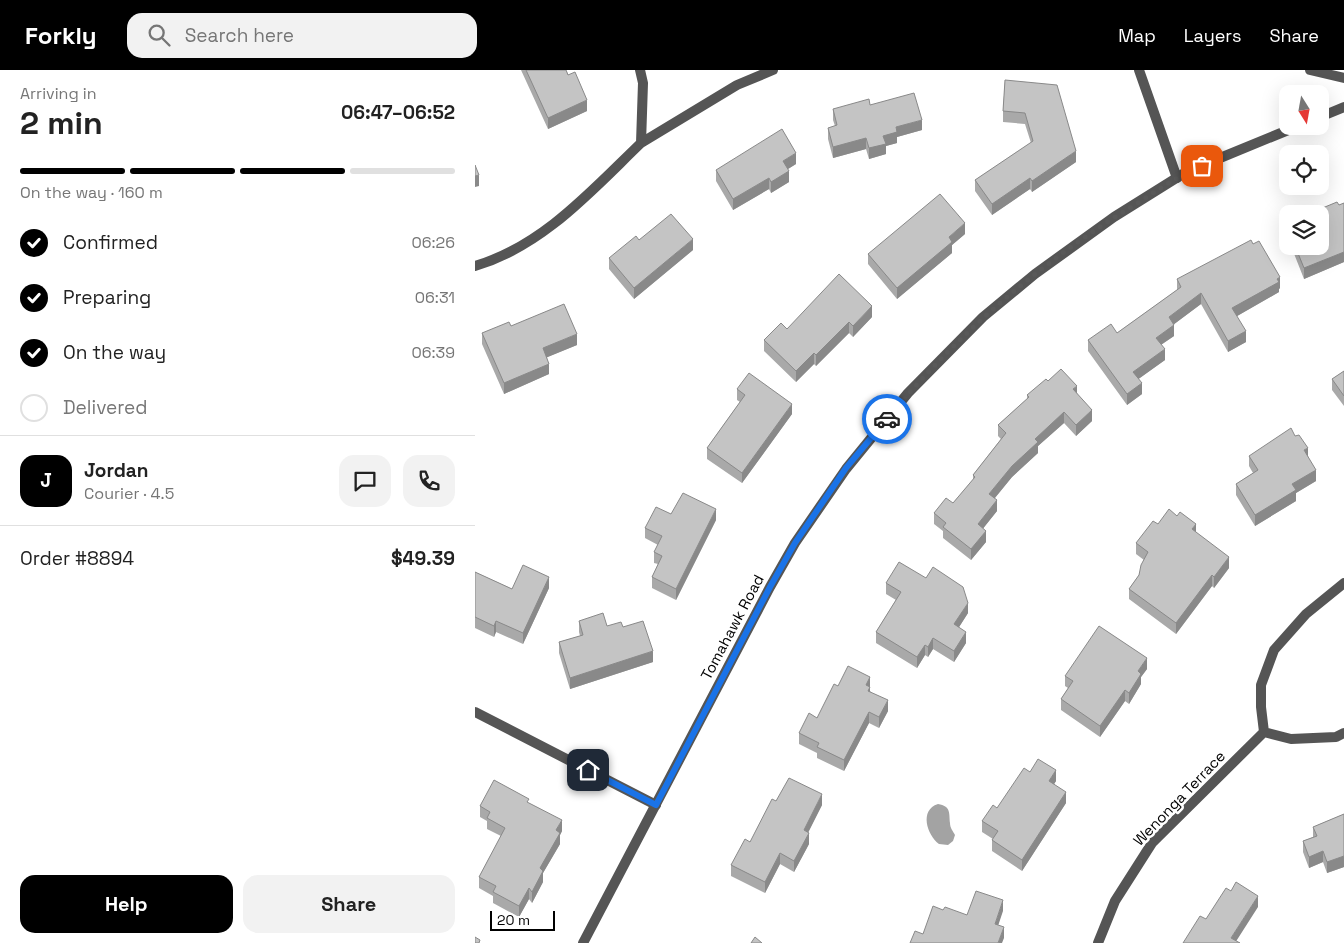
<!DOCTYPE html>
<meta charset="utf-8">
<style>
:root{--surface:#fff;--page:#f2f2f2;--text:#222;--muted:#767676;--line:#e0e0e0;--accent:#000}
body{margin:0;font-family:"Space Grotesk",sans-serif;background:var(--page);color:var(--text);height:100vh;display:flex;flex-direction:column;font-size:19px;white-space:nowrap}
*{box-sizing:border-box;margin:0}
p{font-size:16px;color:var(--muted)}
.icon{flex:none;width:28px;height:28px;fill:none;stroke:currentColor;stroke-width:2;stroke-linecap:round;stroke-linejoin:round}
.map{position:relative;flex:1;overflow:hidden}
.side{display:flex;flex-direction:column;background:var(--surface);width:475px}
.side>*{flex:none}
.needle{width:32px;rotate:169deg}
.controls{position:absolute;left:804px;top:15px;display:grid;gap:10px}
.controls a{display:grid;place-items:center;width:50px;height:50px;border-radius:10px;background:var(--surface);box-shadow:0 5px 20px #0002;font-size:25px}
.scale{position:absolute;left:15px;bottom:12px;width:65px;box-sizing:border-box;padding-left:5px;border:2px solid #000;border-top:0;font-size:14px;line-height:18px;white-space:nowrap;color:#000;-webkit-text-stroke:4px #fff;paint-order:stroke}
.pin{position:absolute;display:grid;place-items:center;width:42px;height:42px;color:#fff;margin:-21px;border-radius:10px;box-shadow:0 2px 8px #0006}
.courier{position:absolute;display:grid;place-items:center;width:50px;height:50px;margin:-25px;border:4px solid #1a73e8;border-radius:50%;background:#fff;color:#222;box-shadow:0 1px 6px #0007}
.summary em{font-style:normal;font-weight:600}
.summary div{display:flex;flex-direction:column-reverse}
.summary{display:flex;align-items:center;justify-content:space-between;height:85px;padding:0 20px}
h1{font-size:32px;font-weight:600;line-height:38px}
.bar{display:grid;grid-template-columns:repeat(4,1fr);gap:8px 5px;align-content:center;height:60px;padding:0 20px}
.bar i{height:6px;border-radius:4px;background:var(--line)}
.bar .active{background:var(--accent)}
.bar p{grid-column:span 4}
.line{display:flex;align-items:center;gap:12px;padding:0 20px;border-top:1px solid var(--line)}
.line div{flex:1}
.round{display:grid;place-items:center;flex:none;width:52px;height:52px;border-radius:15px;background:var(--page)}
ol{padding:0 20px;list-style:none}
li{display:flex;align-items:center;gap:15px;height:55px}
li p{margin-inline-start:auto}
li .icon{padding:5px;border-radius:50%;background:var(--accent);color:#fff;stroke-width:4}
li:last-child{color:var(--muted)}
li i{width:28px;height:28px;border:2px solid var(--line);border-radius:50%}
.action{display:flex;gap:10px;margin-top:auto;padding:10px 20px}
.action a{flex:1;height:58px;border-radius:15px;background:var(--accent);color:#fff;font-size:20px;font-weight:600;line-height:58px;text-align:center}
.action a+a{background:var(--page);color:var(--text)}
header{display:flex;align-items:center;gap:30px;box-sizing:border-box;height:70px;padding:0 25px;background:var(--accent);color:#fff}
header strong{font-size:24px}
nav{display:flex;gap:28px;margin-inline-start:auto;font-size:18px}
.search{width:350px;height:45px;background:var(--page);display:flex;align-items:center;gap:12px;box-sizing:border-box;padding:0 18px;border-radius:15px;color:var(--muted);font-size:19px}
main{display:flex;flex:1;min-height:0}
.map>svg:first-child{display:block}
.water{fill:#a3a3a3}
.lines{fill:none;stroke-linecap:round;stroke-linejoin:round}
.service{stroke:#555;stroke-width:10}
.minor{stroke:#555;stroke-width:10}
.tertiary{stroke:#555;stroke-width:10}
.wall{fill:#a9a9a9}
.shaded-wall{fill:#898989}
.building{fill:#c4c4c4;stroke:#898989}
.done{stroke:#595959;stroke-width:5;stroke-dasharray:0 9}
.route{stroke:#1a73e8;stroke-width:6}
.labels{text-anchor:middle;dominant-baseline:central;stroke-width:5;stroke-linejoin:round;paint-order:stroke}
.street-label{font-size:15px;fill:#000;stroke:#fff}
</style>
<header>
<strong>Forkly</strong>
<div class="search"><svg class="icon" aria-label="search" viewBox="0 0 24 24"><circle cx="10" cy="10" r="6"/><path d="M15 15l6 6"/></svg>Search here</div>
<nav><a>Map</a><a>Layers</a><a>Share</a></nav>
</header>
<main>
<section class="side">
<div class="summary"><div><h1>2 min</h1><p>Arriving in</p></div><em>06:47–06:52</em></div>
<div class="bar"><i class="active"></i><i class="active"></i><i class="active"></i><i></i><p>On the way · 160 m</p></div>
<ol>
<li><svg class="icon" aria-label="check" viewBox="0 0 24 24"><path d="M5 12l5 5 9-10"/></svg>Confirmed<p>06:26</p></li>
<li><svg class="icon" aria-label="check" viewBox="0 0 24 24"><path d="M5 12l5 5 9-10"/></svg>Preparing<p>06:31</p></li>
<li><svg class="icon" aria-label="check" viewBox="0 0 24 24"><path d="M5 12l5 5 9-10"/></svg>On the way<p>06:39</p></li>
<li><i></i>Delivered</li>
</ol>
<div class="line" style="height:90px"><b class="round" style="background:var(--accent);color:#fff">J</b><div><b>Jordan</b><p>Courier · 4.5</p></div><a class="round"><svg class="icon" aria-label="chat" viewBox="0 0 24 24"><path d="M4 5h16v11H9l-5 4z"/></svg></a><a class="round"><svg class="icon" aria-label="phone" viewBox="0 0 24 24"><path d="M5 4h4l2 5-3 2q2 4 5 5l2-3 5 2v4C11 20 4 13 5 4z"/></svg></a></div>
<div class="line" style="height:65px"><div>Order #8894</div><b>$49.39</b></div>
<div class="action"><a>Help</a><a>Share</a></div>
</section>
<div class="map">
<svg width="869" height="873" viewBox="0 0 869 873">
<rect width="100%" height="100%" fill="#fff"/>
<!-- water -->
<path class="water" d="M463,734C476,736 474,743 475,753C475,758 478,761 480,765L478,771L473,775L464,774C452,765 444,740 463,734Z"/>
<g class="lines">
<!-- service -->
<path class="service" d="M664,0L702,108"/>
<!-- minor -->
<path class="minor" d="M835,0L869,8
M166,73L262,15L298,0
M0,196C68,176 117,120 166,73L168,13L165,0
M0,642L181,735
M789,662L786,637V615L799,580L831,544L869,513
M789,662L816,669L861,667L869,663
M623,873L640,831L677,773L789,662"/>
<!-- tertiary -->
<path class="tertiary" d="M845,47L869,37
M108,873L295,517L320,473L371,399L433,323L508,247L560,204L639,147L711,102L823,56"/>
</g>
<!-- wall -->
<path class="wall" d="M46,0H91L112,41L73,59Z
M530,10L601,92L557,122L555,119L517,145L500,121V110L556,73L550,54L528,52V41Z
M395,35L447,60L422,67V73L411,76V84L394,89L391,79L358,88L353,69V58L360,56L358,50V39Z
M321,94L313,99L314,112L296,123L294,119L258,140L241,111V100Z
M869,133V192L829,209L816,176H845L864,135Z
M812,152V168L811,164V153Z
M490,164L477,175V183L422,229L393,194V184Z
M218,180L159,229L134,199V188Z
M702,209L805,218L804,219V222L762,246L771,272L753,282L726,234L699,254V266L686,275L690,290L663,309L667,324L652,335L613,281V270L642,263L702,220Z
M397,247L378,267L374,263L341,296L339,294L321,312L289,281V270L312,259Z
M36,256L102,275L72,287L74,304L29,324L7,274V263Z
M869,301V336L857,320V309Z
M573,311L602,323L617,351L601,366L589,353L563,376V383L537,407L520,428L522,441L508,458L511,472L496,490L468,468V461L459,454V443L478,433L498,410V405L526,369L523,366V355L552,329V325Z
M262,319L317,344L267,413L232,389V378L265,332L262,330Z
M774,386H833L841,411L821,423V431L780,456L761,425V414L778,403L774,396Z
M196,444L241,450L201,530L177,518V507L183,494L179,493V482L183,475L170,468V458Z
M683,454L721,462L754,498L739,518L737,516L701,564L654,529V519L664,505L669,490L661,484V473Z
M0,502L37,519L74,518L48,574L21,562L19,567L0,558Z
M411,513L493,543L484,557L491,573L479,592L458,579L453,587L450,585L442,598L401,573V562L421,530L411,524Z
M104,551L132,556L148,557L178,592L95,619L84,583V572L105,566L104,562Z
M672,599L666,607V614L654,634L650,631L625,667L586,640V629L593,618L590,616V606Z
M395,607V621L413,641L404,658L394,653L369,701L342,688V683L324,674V663L342,648L363,616Z
M555,702L581,711L579,714L591,733L547,801L517,781V770L518,769L507,762V751L522,738Z
M301,731L347,735L333,762L334,774L319,802L305,794L290,823L256,806V795L275,772Z
M54,733L87,761L85,765V774L68,803V812L57,833L54,829L44,847L18,833V826L4,818V807L26,766L12,759V751L5,747V736Z
M869,744V797L852,803L848,792L834,798L828,782V771L838,767V757Z"/>
<!-- shaded-wall -->
<path class="shaded-wall" d="M112,30V41L73,59V48Z
M447,50V60L422,67V73L411,76V84L394,89V78L408,66L421,57Z
M391,68V79L358,88V77Z
M601,81V92L557,122V111Z
M321,83V94L308,102V91Z
M314,101V112L296,123V112Z
M4,105V116L0,117V106Z
M294,108V119L258,140V129Z
M555,108V119L517,145V134Z
M490,153V164L477,175V183L422,229V218L474,167Z
M218,169V180L159,229V218Z
M869,182V192L829,209V198Z
M805,207V218L804,219V222L757,249V238Z
M726,223V234L694,258V247Z
M397,236V247L378,267V256Z
M374,252V263L341,296V285Z
M699,255V266L681,278V268Z
M771,261V272L753,282V271Z
M102,264V275L68,289V278Z
M690,279V290L658,313V302Z
M339,283V294L321,312V301Z
M74,294V304L29,324V313Z
M667,313V324L652,335V324Z
M602,316V327L598,319Z
M317,334V344L267,413V403Z
M617,340V351L601,366V355Z
M589,342V353L563,376V383L537,407L514,435V424L537,396L560,369Z
M833,378V389L829,380Z
M841,400V411L821,423V431L780,456V445L817,414Z
M522,430V441L503,465V454Z
M241,439V450L201,530V519Z
M721,454V465L717,459Z
M511,461V472L496,490V479Z
M754,487V498L739,518V507Z
M737,505V516L701,564V553Z
M74,507V518L48,574V563Z
M493,533V543L479,565V554Z
M21,551V562L19,567V556Z
M491,562V573L479,592V581Z
M458,568V579L453,587V577Z
M450,575V585L442,598V587Z
M178,581V592L95,619V608Z
M672,588V599L666,607V614L654,634V623L663,601Z
M395,607V628L391,615Z
M650,620V631L625,667V656Z
M413,630V641L404,658V647Z
M394,642V653L369,701V690Z
M581,700V711L574,722V711Z
M591,722V733L547,801V790Z
M347,724V735L329,771V760Z
M87,750V761L85,765V774L68,803V812L57,833V822L65,798L81,760Z
M334,763V774L319,802V791Z
M848,781V792L834,798V787Z
M305,783V794L290,823V812Z
M869,786V797L852,803V792Z
M54,818V829L44,847V836Z
M783,826V837L760,873L756,868Z
M528,830V841L520,865V854Z
M529,857V868L527,873H523Z"/>
<!-- building -->
<path class="building" d="M51,0H91L93,5L100,2L112,30L73,48Z
M530,10L582,15L601,81L557,111L555,108L517,134L500,110L558,71L550,43L528,41Z
M439,23L447,50L421,57L422,62L408,66L411,74L394,78L391,68L358,77L353,58L362,55L358,39L394,29L395,35Z
M307,59L321,83L308,91L314,101L296,112L294,108L258,129L241,100Z
M0,95L4,105L0,106Z
M465,124L490,153L474,167L477,172L422,218L393,184Z
M862,132L864,135L869,133V182L829,198L820,176H845V144H833Z
M196,144L218,169L159,218L134,188L161,166L164,170Z
M776,170L778,174L784,171L805,207L802,209L804,212L757,238L771,261L753,271L726,223L694,247L699,255L681,268L690,279L658,302L667,313L652,324L613,270L636,254L642,263L706,217L702,209Z
M364,204L397,236L378,256L374,252L341,285L339,283L321,301L289,270L306,253L312,259Z
M89,234L102,264L68,278L74,294L29,313L7,263L34,252L36,256Z
M586,299L602,316L598,319L617,340L601,355L589,342L560,369L563,372L537,396L514,424L522,430L503,454L511,461L496,479L468,457L471,453L459,443L471,428L478,433L500,407L498,405L531,363L523,355L554,327L552,325L571,309L573,311Z
M869,301V326L857,309Z
M274,303L317,334L267,403L232,378L270,325L262,319Z
M816,358L820,366L824,365L833,378L829,380L841,400L817,414L821,420L780,445L761,414L783,400L774,386Z
M208,423L241,439L201,519L177,507L187,486L179,482L187,466L170,458L181,437L196,444Z
M694,439L702,446L705,442L721,454L717,459L754,487L739,507L737,505L701,553L654,519L664,505L666,495L673,482L661,473L678,451L683,454Z
M424,492L451,508L458,497L488,517L493,533L479,554L491,562L479,581L458,568L453,577L450,575L442,587L401,562L426,522L411,513Z
M48,495L74,507L48,563L21,551L19,556L0,547V502L37,519Z
M128,543L132,556L146,552L148,557L168,551L178,581L95,608L84,572L108,565L104,551Z
M624,556L672,588L663,601L666,604L654,623L650,620L625,656L586,629L598,611L590,606Z
M373,596L395,607L391,615L395,617L393,621L413,630L404,647L394,642L369,690L342,677L344,673L324,663L334,643L342,648L359,614L363,616Z
M563,689L581,700L574,711L591,722L547,790L517,770L523,761L507,751L518,735L522,738L549,698L555,702Z
M314,708L347,724L329,760L334,763L319,791L305,783L290,812L256,795L270,769L275,772L297,729L301,731Z
M19,710L54,729L52,732L87,750L81,760L85,763L65,798L68,801L57,822L54,818L44,836L18,822L21,816L4,807L30,758L12,748L15,742L5,736Z
M869,744V786L852,792L848,781L834,787L828,771L842,766L838,757Z
M761,812L783,826L756,868L765,873H708L725,846L731,849L751,818L756,821Z
M501,821L528,830L520,854L529,857L523,873H435L440,861L448,864L458,836L468,840L470,837L492,845Z
M0,867L5,870L4,873H0Z
M280,867L287,873H276Z"/>
<g class="lines">
<!-- done -->
<path class="done" d="M412,349C482,264 567,191 661,134C683,120 703,106 727,96"/>
<!-- route -->
<path class="route" d="M113,700L181,735L295,517L320,473L371,398L412,349"/>
</g>
<g class="labels">
<!-- street labels -->
<g class="street-label">
<text transform="translate(257 557) rotate(-62)">Tomahawk Road</text>
<text transform="translate(704 728) rotate(-46)">Wenonga Terrace</text>
</g>
</g>
</svg>
<div class="controls">
<a><svg class="needle" viewBox="-14 -14 28 28"><path d="M0-13l5 13h-10z" fill="#e53935"/><path d="M0 13l5-13h-10z" fill="#767676"/></svg></a>
<a><svg class="icon" aria-label="locate" viewBox="0 0 24 24"><circle cx="12" cy="12" r="6"/><path d="M12 2v4M12 18v4M2 12h4M18 12h4"/></svg></a>
<a><svg class="icon" aria-label="layers" viewBox="0 0 24 24"><path d="M12 4l9 5-9 5-9-5zM3 14l9 5 9-5"/></svg></a>
</div>
<div class="scale">20 m</div>
<div class="pin" style="left:727px;top:96px;background:#ea580c"><svg class="icon" aria-label="bag" viewBox="0 0 24 24"><path d="M5 8h14l-1 12H6zM9 8a3 3 0 0 1 6 0"/></svg></div>
<div class="pin" style="left:113px;top:700px;background:#1f2937"><svg class="icon" aria-label="home" viewBox="0 0 24 24"><path d="M3 11l9-7 9 7M6 9v11h12V9"/></svg></div>
<div class="courier" style="left:412px;top:349px"><svg class="icon" aria-label="car" viewBox="0 0 24 24"><path d="M5 17H2v-5l4-1 3-4h7l3 4 3 1v5h-3M9 17h6M6 11h13"/><circle cx="7" cy="17" r="2"/><circle cx="17" cy="17" r="2"/></svg></div>
</div>
</main>
